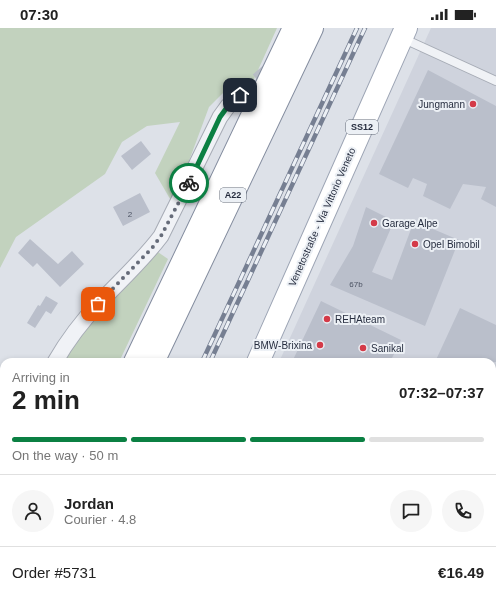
<!DOCTYPE html>
<meta charset="utf-8">
<style>
:root{--surface:#fff;--page:#f6f6f6;--text:#222;--muted:#767676;--line:#e0e0e0;--accent:#0b8043}
body{margin:0;font-family:Helvetica,sans-serif;background:var(--page);color:var(--text);height:100vh;display:flex;flex-direction:column;font-size:15px;white-space:nowrap}
*{box-sizing:border-box;margin:0}
p{font-size:13px;color:var(--muted)}
.icon{flex:none;width:22px;height:22px;fill:none;stroke:currentColor;stroke-width:2;stroke-linecap:round;stroke-linejoin:round}
.map{position:relative;flex:1;overflow:hidden}
.panel{position:absolute;left:0px;top:330px;width:496px;height:248px;display:flex;flex-direction:column;background:var(--surface);border-radius:12px 12px 0 0;box-shadow:0 2px 6px #0003}
.panel>*{flex:none}
.pin{position:absolute;display:grid;place-items:center;width:34px;height:34px;color:#fff;margin:-17px;border-radius:8px;box-shadow:0 2px 6px #0006}
.courier{position:absolute;display:grid;place-items:center;width:40px;height:40px;margin:-20px;border:3px solid #0b8043;border-radius:50%;background:#fff;color:#222;box-shadow:0 1px 5px #0007}
.overview em{font-style:normal;font-weight:600}
.overview div{display:flex;flex-direction:column-reverse}
.overview{display:flex;align-items:center;justify-content:space-between;height:68px;padding:0 12px}
h1{font-size:26px;font-weight:600;line-height:30px}
.bar{display:grid;grid-template-columns:repeat(4,1fr);gap:6px 4px;align-content:center;height:48px;padding:0 12px}
.bar i{height:5px;border-radius:3px;background:var(--line)}
.bar .on{background:var(--accent)}
.bar p{grid-column:span 4}
.line{display:flex;align-items:center;gap:10px;padding:0 12px;border-top:1px solid var(--line)}
.line div{flex:1}
.round{display:grid;place-items:center;flex:none;width:42px;height:42px;border-radius:21px;background:var(--page)}
.status{display:flex;justify-content:space-between;align-items:center;height:28px;padding:0 20px;background:var(--surface);direction:ltr}
.status svg{height:11px;fill:currentColor}
.map>svg:first-child{display:block}
.built{fill:#cfd3dd}
.green{fill:#c2d2be}
.building{fill:#babfcb}
.lines{fill:none;stroke-linecap:round;stroke-linejoin:round}
.street-tunnel{stroke:#b8bdc6;stroke-width:15;stroke-dasharray:15 8;stroke-linecap:butt}
.lane-casing{stroke:#a6abb5;stroke-width:10}
.street-casing{stroke:#a6abb5;stroke-width:17}
.primary-casing{stroke:#9ca4b4;stroke-width:24}
.highway-casing{stroke:#848d9f;stroke-width:24}
.lane{stroke:#f0f2f6;stroke-width:8}
.street{stroke:#f0f2f6;stroke-width:15}
.primary{stroke:#fff;stroke-width:22}
.highway{stroke:#fff;stroke-width:22}
.rail-casing{stroke:#767f92;stroke-width:4.5}
.rail{stroke:#ecf0f5;stroke-width:3;stroke-dasharray:9;stroke-linecap:butt}
.done{stroke:#666c7a;stroke-width:4;stroke-dasharray:0 7.2}
.route{stroke:#0b8043;stroke-width:5}
.poi-dot{fill:#d43a48;stroke:#ecf0f5;stroke-width:1.5}
.labels{text-anchor:middle;dominant-baseline:central;stroke-width:4;stroke-linejoin:round;paint-order:stroke}
.number-label{font-size:8px;fill:#4b5262}
.shield{fill:#ecf0f5;stroke:#616876;stroke-width:1}
.shield-label{font-size:9px;font-weight:bold;fill:#262d3f}
.poi-label{font-size:10px;fill:#262d3f;stroke:#ecf0f5;text-anchor:start}
.street-label{font-size:10px;fill:#262d3f;stroke:#ecf0f5}
</style>
<div class="status"><b>07:30</b><svg viewBox="0 0 49 12"><path d="M0 12V9h3v3zM5 12V6h3v6zM10 12V3h3v9zM15 12V0h3v12zM26 1h20v11H26zM47 4h2v5h-2z"/></svg></div>
<div class="map">
<svg width="496" height="578" viewBox="0 0 496 578">
<rect width="100%" height="100%" fill="#dde1e8"/>
<!-- built -->
<path class="built" d="M431,0H496V526L492,536V334H279Z
M170,574H476L475,578H168Z"/>
<!-- green -->
<path class="green" d="M0,0H277L245,71L232,56L209,79L173,176L155,145L180,94L147,98L122,114L105,146L16,209L0,240Z
M152,220L168,231L119,334H55Z
M0,433L4,434V574L2,578H0Z"/>
<!-- building -->
<path class="building" d="M428,42L496,78V179L481,171L486,159L463,156L450,181L423,168L427,156L413,150L408,160L379,146Z
M141,113L151,126L132,142L121,128Z
M140,165L150,184L123,198L113,179Z
M366,179L394,193L372,244L392,252L414,193L459,212L425,298L330,257L353,218Z
M30,211L58,236L72,223L84,236L60,259L37,235L33,239L18,225Z
M46,268L58,275L51,286L46,283L35,300L27,295L38,277L40,278Z
M321,273L401,312L390,334H292Z
M460,280L496,297V334H435Z"/>
<g class="lines">
<!-- street-tunnel -->
<path class="street-tunnel" d="M240,67L272,40"/>
<defs>
<path id="lane" d="M402,10L496,53"/>
<path id="street" d="M55,334C67,313 83,292 100,274C120,253 143,232 161,208L220,89L228,78L240,67
M0,445L4,434
M492,520L496,527
M490,578L496,567"/>
<path id="primary" d="M258,334L406,0
M148,578L150,574"/>
<path id="highway" d="M135,334L294,0
M153,334L312,0
M18,578L20,574
M37,578L39,574"/>
</defs>
<!-- lane casing -->
<use href="#lane" class="lane-casing"/>
<!-- street casing -->
<use href="#street" class="street-casing"/>
<!-- primary casing -->
<use href="#primary" class="primary-casing"/>
<!-- highway casing -->
<use href="#highway" class="highway-casing"/>
<!-- lane -->
<use href="#lane" class="lane"/>
<!-- street -->
<use href="#street" class="street"/>
<!-- primary -->
<use href="#primary" class="primary"/>
<!-- highway -->
<use href="#highway" class="highway"/>
<defs>
<path id="rail" d="M202,334L357,0
M210,334L365,0
M89,578L90,574
M97,578L99,574"/>
</defs>
<!-- rail casing -->
<use href="#rail" class="rail-casing"/>
<!-- rail -->
<use href="#rail" class="rail"/>
</g>
<g class="lines">
<!-- done -->
<path class="done" d="M98,276L152,220L161,208L189,155"/>
<!-- route -->
<path class="route" d="M189,155L220,89L228,78L240,67"/>
</g>
<!-- markers -->
<g class="poi-dot">
<circle cx="473" cy="76" r="4"/>
<circle cx="374" cy="195" r="4"/>
<circle cx="415" cy="216" r="4"/>
<circle cx="327" cy="291" r="4"/>
<circle cx="320" cy="317" r="4"/>
<circle cx="363" cy="320" r="4"/>
</g>
<g class="labels">
<!-- number labels -->
<g class="number-label">
<text x="130" y="186">2</text>
<text x="356" y="256">67b</text>
</g>
<!-- shield labels -->
<g class="shield">
<rect x="346" y="92" width="32" height="14" rx="3"/>
<rect x="220" y="160" width="26" height="14" rx="3"/>
</g>
<g class="shield-label">
<text x="362" y="99">SS12</text>
<text x="233" y="167">A22</text>
</g>
<!-- poi labels -->
<g class="poi-label">
<text x="465" y="76" text-anchor="end">Jungmann</text>
<text x="382" y="195">Garage Alpe</text>
<text x="423" y="216">Opel Bimobil</text>
<text x="335" y="291">REHAteam</text>
<text x="312" y="317" text-anchor="end">BMW-Brixina</text>
<text x="371" y="320">Sanikal</text>
</g>
<!-- street labels -->
<g class="street-label">
<text transform="translate(322 189) rotate(-66)">Venetostraße - Via Vittorio Veneto</text>
</g>
</g>
</svg>
<div class="pin" style="left:98px;top:276px;background:#ea580c"><svg class="icon" aria-label="bag" viewBox="0 0 24 24"><path d="M5 8h14l-1 12H6zM9 8a3 3 0 0 1 6 0"/></svg></div>
<div class="pin" style="left:240px;top:67px;background:#1f2937"><svg class="icon" aria-label="home" viewBox="0 0 24 24"><path d="M3 11l9-7 9 7M6 9v11h12V9"/></svg></div>
<div class="courier" style="left:189px;top:155px"><svg class="icon" aria-label="bike" viewBox="0 0 24 24"><circle cx="6" cy="16" r="4"/><circle cx="18" cy="16" r="4"/><path d="M6 16l4-8h5l3 8M10 8l3 8H6M13 5h3"/></svg></div>
<section class="panel">
<div class="overview"><div><h1>2 min</h1><p>Arriving in</p></div><em>07:32–07:37</em></div>
<div class="bar"><i class="on"></i><i class="on"></i><i class="on"></i><i></i><p>On the way · 50 m</p></div>
<div class="line" style="height:72px"><a class="round"><svg class="icon" aria-label="person" viewBox="0 0 24 24"><circle cx="12" cy="8" r="4"/><path d="M4 21q1-7 8-7t8 7"/></svg></a><div><b>Jordan</b><p>Courier · 4.8</p></div><a class="round"><svg class="icon" aria-label="chat" viewBox="0 0 24 24"><path d="M4 5h16v11H9l-5 4z"/></svg></a><a class="round"><svg class="icon" aria-label="phone" viewBox="0 0 24 24"><path d="M5 4h4l2 5-3 2q2 4 5 5l2-3 5 2v4C11 20 4 13 5 4z"/></svg></a></div>
<div class="line" style="height:52px"><div>Order #5731</div><b>€16.49</b></div>
</section>
</div>
